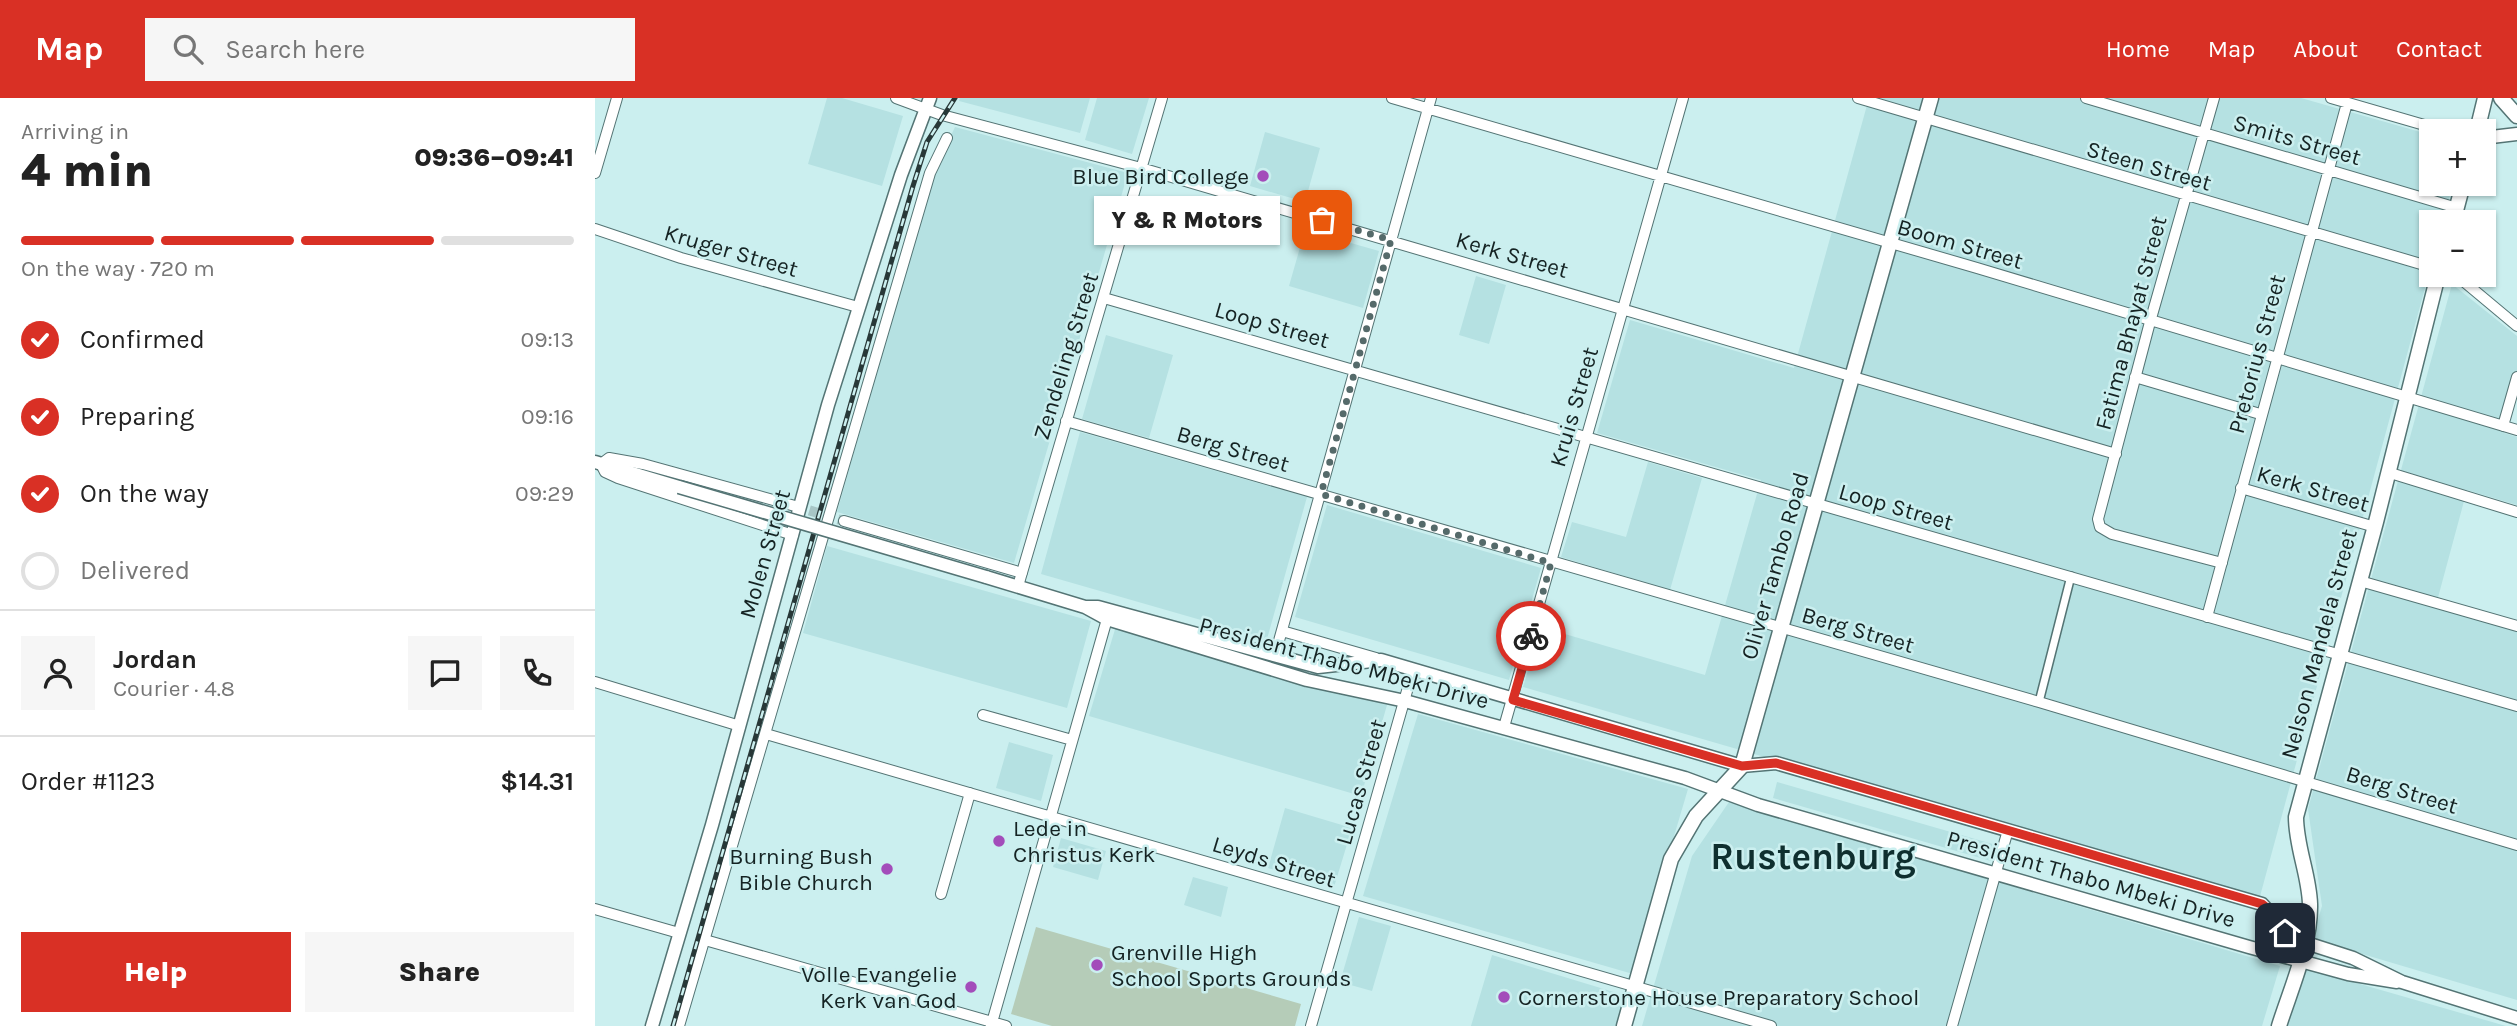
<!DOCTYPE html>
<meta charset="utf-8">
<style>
:root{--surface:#fff;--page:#f6f6f6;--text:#222;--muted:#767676;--line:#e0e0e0;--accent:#d93025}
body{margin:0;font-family:Karla,sans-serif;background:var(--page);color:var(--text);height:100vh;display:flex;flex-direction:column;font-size:26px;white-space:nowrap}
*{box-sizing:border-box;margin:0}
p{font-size:23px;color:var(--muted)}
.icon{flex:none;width:38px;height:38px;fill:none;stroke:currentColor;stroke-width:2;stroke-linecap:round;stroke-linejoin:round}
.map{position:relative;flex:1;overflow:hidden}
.side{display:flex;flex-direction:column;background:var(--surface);width:595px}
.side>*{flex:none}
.buttons{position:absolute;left:1824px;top:21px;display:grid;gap:14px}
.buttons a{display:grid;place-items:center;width:77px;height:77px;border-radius:0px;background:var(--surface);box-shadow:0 2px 5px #0004;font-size:35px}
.pin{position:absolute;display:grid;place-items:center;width:60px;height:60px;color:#fff;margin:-30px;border-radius:14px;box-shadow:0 4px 10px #0006}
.courier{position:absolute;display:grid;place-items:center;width:70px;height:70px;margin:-35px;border:5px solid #d93025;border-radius:50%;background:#fff;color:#222;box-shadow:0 2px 9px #0007}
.bubble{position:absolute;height:49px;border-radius:0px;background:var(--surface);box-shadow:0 2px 5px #0004;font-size:23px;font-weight:800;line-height:49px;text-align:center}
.summary em{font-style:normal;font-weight:800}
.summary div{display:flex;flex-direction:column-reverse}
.summary{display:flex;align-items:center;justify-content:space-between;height:119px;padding:0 21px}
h1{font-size:46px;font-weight:800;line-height:52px}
.bar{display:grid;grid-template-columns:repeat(4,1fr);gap:10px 7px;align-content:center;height:84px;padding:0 21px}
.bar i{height:9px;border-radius:5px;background:var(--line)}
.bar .on{background:var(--accent)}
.bar p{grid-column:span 4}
.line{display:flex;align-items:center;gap:18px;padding:0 21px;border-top:2px solid var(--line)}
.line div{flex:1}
.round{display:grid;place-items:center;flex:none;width:74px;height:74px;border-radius:0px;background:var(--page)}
ol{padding:0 21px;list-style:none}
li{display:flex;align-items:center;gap:21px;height:77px}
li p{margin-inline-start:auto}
li .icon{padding:7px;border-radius:50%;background:var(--accent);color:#fff;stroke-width:4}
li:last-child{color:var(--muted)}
li i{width:38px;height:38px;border:4px solid var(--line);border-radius:50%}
.cta{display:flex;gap:14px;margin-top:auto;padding:14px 21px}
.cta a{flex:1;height:80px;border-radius:0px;background:var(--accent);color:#fff;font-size:28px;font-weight:800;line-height:80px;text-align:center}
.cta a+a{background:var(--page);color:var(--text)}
header{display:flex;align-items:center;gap:42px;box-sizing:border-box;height:98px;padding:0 35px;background:var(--accent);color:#fff}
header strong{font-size:33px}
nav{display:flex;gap:38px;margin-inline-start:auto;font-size:24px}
.search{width:490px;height:63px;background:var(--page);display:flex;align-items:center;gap:18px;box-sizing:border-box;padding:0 24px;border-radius:0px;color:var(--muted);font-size:26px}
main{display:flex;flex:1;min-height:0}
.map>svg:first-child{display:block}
.built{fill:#b5e1e2}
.green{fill:#b5ccb8}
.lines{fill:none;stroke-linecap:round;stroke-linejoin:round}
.minor-tunnel{stroke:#a7c6c6;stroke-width:10;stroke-dasharray:10 5;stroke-linecap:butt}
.pedestrian-casing{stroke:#547474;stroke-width:10}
.minor-casing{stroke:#547474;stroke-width:12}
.tertiary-casing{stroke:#547474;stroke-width:15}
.secondary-casing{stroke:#547474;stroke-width:17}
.pedestrian{stroke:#fff;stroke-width:7}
.minor{stroke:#fff;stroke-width:10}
.tertiary{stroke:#fff;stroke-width:12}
.secondary{stroke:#fff;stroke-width:14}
.rail-casing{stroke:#283838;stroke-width:5}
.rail{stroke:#cbefef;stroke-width:2.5;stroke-dasharray:8;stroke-linecap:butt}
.tertiary-bridge-casing{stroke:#547474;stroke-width:15;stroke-linecap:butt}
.tertiary-bridge{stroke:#fff;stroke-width:12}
.done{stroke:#556a6a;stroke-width:7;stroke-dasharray:0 12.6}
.route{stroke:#d93025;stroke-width:9}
.poi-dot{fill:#a34cba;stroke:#cbefef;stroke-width:2.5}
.labels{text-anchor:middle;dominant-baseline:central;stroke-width:5;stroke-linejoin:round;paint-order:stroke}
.street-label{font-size:23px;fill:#152323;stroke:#cbefef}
.poi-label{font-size:23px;fill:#152323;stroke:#cbefef;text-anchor:end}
.town-label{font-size:37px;font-weight:bold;fill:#0f2f2f;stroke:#cbefef}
</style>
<header>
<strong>Map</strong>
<div class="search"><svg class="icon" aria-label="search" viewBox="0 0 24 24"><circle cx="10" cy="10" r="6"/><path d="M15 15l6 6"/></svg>Search here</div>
<nav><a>Home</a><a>Map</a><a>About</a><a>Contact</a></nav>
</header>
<main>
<section class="side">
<div class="summary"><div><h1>4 min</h1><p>Arriving in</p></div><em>09:36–09:41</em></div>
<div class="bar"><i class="on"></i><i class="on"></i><i class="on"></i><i></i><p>On the way · 720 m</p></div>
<ol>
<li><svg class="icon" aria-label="check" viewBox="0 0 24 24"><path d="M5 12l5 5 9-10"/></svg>Confirmed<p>09:13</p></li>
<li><svg class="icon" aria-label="check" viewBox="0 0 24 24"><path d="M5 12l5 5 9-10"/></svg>Preparing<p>09:16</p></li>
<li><svg class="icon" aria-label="check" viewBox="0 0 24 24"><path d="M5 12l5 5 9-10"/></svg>On the way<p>09:29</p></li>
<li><i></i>Delivered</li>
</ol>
<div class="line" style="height:126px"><a class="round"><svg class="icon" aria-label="person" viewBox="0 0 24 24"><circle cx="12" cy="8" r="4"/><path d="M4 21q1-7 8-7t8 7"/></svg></a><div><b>Jordan</b><p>Courier · 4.8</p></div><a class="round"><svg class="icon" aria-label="chat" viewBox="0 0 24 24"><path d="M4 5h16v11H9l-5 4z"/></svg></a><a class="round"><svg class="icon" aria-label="phone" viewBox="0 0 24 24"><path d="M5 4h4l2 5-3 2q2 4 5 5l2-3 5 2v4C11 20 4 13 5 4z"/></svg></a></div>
<div class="line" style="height:91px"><div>Order #1123</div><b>$14.31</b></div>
<div class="cta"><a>Help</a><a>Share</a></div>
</section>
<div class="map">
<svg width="1922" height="928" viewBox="0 0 1922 928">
<rect width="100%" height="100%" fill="#cbefef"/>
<!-- built -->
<path class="built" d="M232,0H247L308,18L287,88L213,66Z
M365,0H495L485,35L364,3Z
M502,0H554L537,56L490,42Z
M1274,0H1706L1836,37V86H1858L1848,124H1836V168L1664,802L928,589L946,529L1110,577L1166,382L1002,335L1035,222L1199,270Z
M360,29L533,75L419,465L242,414L338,76Z
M670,34L725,50L710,104L655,88Z
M710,132L784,153L768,210L694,188Z
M881,178L911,187L894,246L864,237Z
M1857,186L1922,238V289L1909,335L1922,339V407L1872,392L1841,507L1922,531V902L1717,841L1727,808L1713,711Z
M511,237L578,257L554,340L487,321Z
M485,334L712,399L672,541L446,476Z
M1053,364L1107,380L1075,492L966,459L977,424L1031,439Z
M732,407L946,470L914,582L700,519Z
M232,448L496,523L472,610L208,535Z
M521,528L792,607L766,698L494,618Z
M823,616L1093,691L1038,876L768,798Z
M414,644L458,657L446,703L401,690Z
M1182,684L1401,747L1396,763L1178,700Z
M1134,704L1685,868L1667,928H1047L1097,758Z
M690,710L757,730L739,789L673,770Z
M466,740L511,753L503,782L458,769Z
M598,779L633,789L626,819L589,807Z
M764,819L796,828L777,893L745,884Z
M897,857L1032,898L1023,928H876Z
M1706,869L1911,928H1689Z"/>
<!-- green -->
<path class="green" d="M441,829L706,906L700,928H457L416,916Z"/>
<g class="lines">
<!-- minor-tunnel -->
<path class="minor-tunnel" d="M200,408L249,423"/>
<defs>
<path id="pedestrian" d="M1444,604L1476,478"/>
<path id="minor" d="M301,0L347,17L546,70L1521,356
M797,0L1382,170L1922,332
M1263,0L1836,169
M1491,0L1862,110
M1619,0L1555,224L1503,421L1505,429L1517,436L1627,465
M1736,0L1850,33
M0,75L22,0
M0,131L86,160L263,209
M1861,177L1922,228
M509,200L1922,608
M1540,279L1665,316
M471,323L1444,604L1922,747
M1908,328L1922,279
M1792,374L1922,414
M1646,390L1780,429
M249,423L427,475
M198,437L23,380L10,374L6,366L14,360L48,366L200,408
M1765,483L1922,528
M423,488L567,0
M1612,519L1752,5
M687,533L781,560
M680,557L836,0
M0,584L145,628
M388,617L477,642
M909,629L1088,0
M171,636L1176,928
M346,796L375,695
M0,811L84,835
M110,842L411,928
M84,928L335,75L352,40
M396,928L512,521L517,516
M716,928L818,572
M1357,928L1413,732"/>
<path id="tertiary" d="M1888,40L1922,36
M0,364L84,389
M391,479L490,509L512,521L712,582L810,603L1090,680L1163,707L1654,849L1753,876L1802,884
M490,509H503L723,569L786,562L1147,668L1181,665L1667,806L1699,841L1758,860L1807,884L1922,920
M57,928L117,727L233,307L306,77L335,0"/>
<path id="secondary" d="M1906,0L1922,18
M1882,33L1890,0
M1858,124L1868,86
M1029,928L1076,761L1101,718L1147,668L1336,0
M1684,928C1696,890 1716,846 1715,806C1714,776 1701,749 1701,719L1781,424L1843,177"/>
</defs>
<!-- pedestrian casing -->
<use href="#pedestrian" class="pedestrian-casing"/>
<!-- minor casing -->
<use href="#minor" class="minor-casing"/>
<!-- tertiary casing -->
<use href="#tertiary" class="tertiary-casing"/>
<!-- secondary casing -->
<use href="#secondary" class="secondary-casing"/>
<!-- pedestrian -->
<use href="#pedestrian" class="pedestrian"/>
<!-- minor -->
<use href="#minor" class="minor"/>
<!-- tertiary -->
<use href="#tertiary" class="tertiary"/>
<!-- secondary -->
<use href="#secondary" class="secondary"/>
<defs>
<path id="rail" d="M78,928L318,88L332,44L360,0"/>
</defs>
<!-- rail casing -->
<use href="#rail" class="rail-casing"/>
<!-- rail -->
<use href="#rail" class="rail"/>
<defs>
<path id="tertiary-bridge" d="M84,389L391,479"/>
</defs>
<!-- tertiary-bridge casing -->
<use href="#tertiary-bridge" class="tertiary-bridge-casing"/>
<!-- tertiary-bridge -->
<use href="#tertiary-bridge" class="tertiary-bridge"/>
</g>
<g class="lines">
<!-- done -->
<path class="done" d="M727,122L796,142L726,396L956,465L936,538"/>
<!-- route -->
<path class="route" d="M936,538L918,602L1147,668L1181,665L1667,806L1677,814L1690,835"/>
</g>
<!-- markers -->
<g class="poi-dot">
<circle cx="668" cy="78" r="7"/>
<circle cx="404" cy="743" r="7"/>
<circle cx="292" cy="771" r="7"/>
<circle cx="502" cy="867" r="7"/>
<circle cx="376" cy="889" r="7"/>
<circle cx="909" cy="899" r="7"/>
</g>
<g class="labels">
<!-- street labels -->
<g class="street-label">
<text transform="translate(1702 42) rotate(16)">Smits Street</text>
<text transform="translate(1554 68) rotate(16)">Steen Street</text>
<text transform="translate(1365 146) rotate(16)">Boom Street</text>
<text transform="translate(136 153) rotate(16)">Kruger Street</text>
<text transform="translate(917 157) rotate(16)">Kerk Street</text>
<text transform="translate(1536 225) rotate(-75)">Fatima Bhayat Street</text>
<text transform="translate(677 227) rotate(16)">Loop Street</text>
<text transform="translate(1662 256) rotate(-75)">Pretorius Street</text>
<text transform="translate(471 258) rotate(-73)">Zendeling Street</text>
<text transform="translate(979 309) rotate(-74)">Kruis Street</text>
<text transform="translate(638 351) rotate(16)">Berg Street</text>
<text transform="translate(1718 391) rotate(16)">Kerk Street</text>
<text transform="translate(1301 409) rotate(16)">Loop Street</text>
<text transform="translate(170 456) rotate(-74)">Molen Street</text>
<text transform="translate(1180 468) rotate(-74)">Oliver Tambo Road</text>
<text transform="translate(1263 532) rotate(16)">Berg Street</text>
<text transform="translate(1724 546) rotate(-75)">Nelson Mandela Street</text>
<text transform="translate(749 565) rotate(15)">President Thabo Mbeki Drive</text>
<text transform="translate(766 684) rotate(-74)">Lucas Street</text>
<text transform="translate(1807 692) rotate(17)">Berg Street</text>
<text transform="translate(679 764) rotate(17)">Leyds Street</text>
<text transform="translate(1496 781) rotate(16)">President Thabo Mbeki Drive</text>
</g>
<!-- poi labels -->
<g class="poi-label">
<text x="654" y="78">Blue Bird College</text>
<text x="418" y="730" text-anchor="start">Lede in<tspan x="418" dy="26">Christus Kerk</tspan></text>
<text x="278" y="758">Burning Bush<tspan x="278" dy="26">Bible Church</tspan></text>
<text x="516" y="854" text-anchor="start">Grenville High<tspan x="516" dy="26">School Sports Grounds</tspan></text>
<text x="362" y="876">Volle Evangelie<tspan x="362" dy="26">Kerk van God</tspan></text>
<text x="923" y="899" text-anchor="start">Cornerstone House Preparatory School</text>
</g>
<!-- town labels -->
<g class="town-label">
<text x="1218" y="758">Rustenburg</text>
</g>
</g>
</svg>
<div class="buttons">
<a>+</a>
<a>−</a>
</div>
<div class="pin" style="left:727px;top:122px;background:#ea580c"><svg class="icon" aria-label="bag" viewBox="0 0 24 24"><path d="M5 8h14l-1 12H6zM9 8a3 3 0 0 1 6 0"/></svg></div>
<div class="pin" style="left:1690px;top:835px;background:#1f2937"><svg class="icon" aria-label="home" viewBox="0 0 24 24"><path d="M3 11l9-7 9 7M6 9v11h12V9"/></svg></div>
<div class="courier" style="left:936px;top:538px"><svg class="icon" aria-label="bike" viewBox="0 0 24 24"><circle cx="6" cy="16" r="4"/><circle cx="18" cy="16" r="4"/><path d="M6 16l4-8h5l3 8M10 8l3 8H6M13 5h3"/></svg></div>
<div class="bubble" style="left:499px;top:98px;width:186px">Y &amp; R Motors</div>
</div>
</main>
